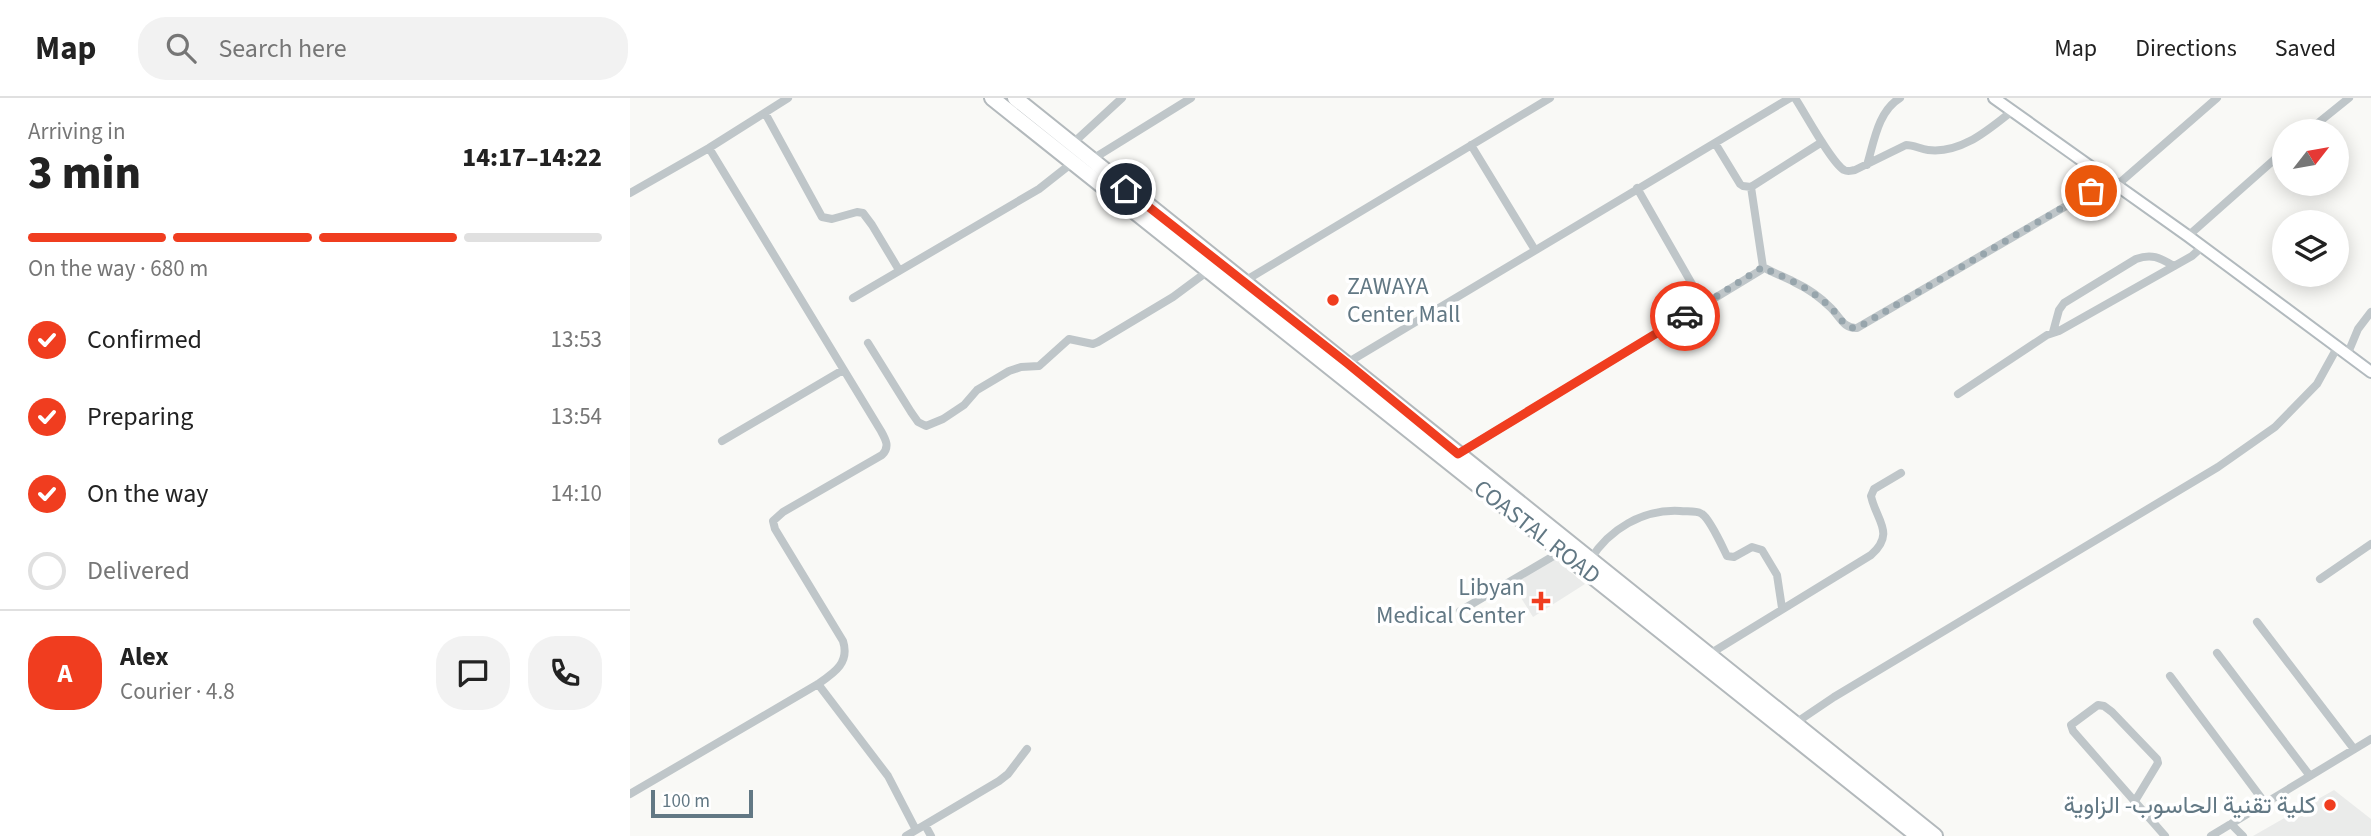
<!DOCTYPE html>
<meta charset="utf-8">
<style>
:root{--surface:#fff;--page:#f2f2f2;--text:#222;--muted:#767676;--line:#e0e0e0;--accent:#f03d1f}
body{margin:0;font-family:"Source Sans 3",Vazirmatn,sans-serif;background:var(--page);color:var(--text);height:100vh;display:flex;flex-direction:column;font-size:26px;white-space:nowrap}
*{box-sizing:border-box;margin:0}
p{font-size:23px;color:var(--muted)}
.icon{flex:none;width:38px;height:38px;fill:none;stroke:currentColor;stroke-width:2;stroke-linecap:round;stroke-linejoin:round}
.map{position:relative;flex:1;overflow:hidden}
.sheet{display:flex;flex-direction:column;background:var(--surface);width:630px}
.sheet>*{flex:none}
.needle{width:46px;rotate:59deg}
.fabs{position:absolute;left:1642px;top:21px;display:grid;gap:14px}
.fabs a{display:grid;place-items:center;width:77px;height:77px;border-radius:50%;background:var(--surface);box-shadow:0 4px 18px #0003;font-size:35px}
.scale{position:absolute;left:21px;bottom:18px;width:102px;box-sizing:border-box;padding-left:7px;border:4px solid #627884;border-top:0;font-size:19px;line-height:24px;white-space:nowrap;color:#627884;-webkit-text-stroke:5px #fff;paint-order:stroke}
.pin{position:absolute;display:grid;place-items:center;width:60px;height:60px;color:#fff;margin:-30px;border:4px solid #fff;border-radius:50%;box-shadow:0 2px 7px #0007}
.courier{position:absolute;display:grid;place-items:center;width:70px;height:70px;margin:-35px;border:5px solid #f03d1f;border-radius:50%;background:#fff;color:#222;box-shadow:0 2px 9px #0007}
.overview em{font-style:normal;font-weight:800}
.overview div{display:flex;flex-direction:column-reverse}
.overview{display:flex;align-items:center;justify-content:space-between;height:119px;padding:0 28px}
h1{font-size:46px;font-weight:800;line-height:52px}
.bar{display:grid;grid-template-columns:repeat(4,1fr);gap:10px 7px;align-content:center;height:84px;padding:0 28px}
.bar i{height:9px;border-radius:5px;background:var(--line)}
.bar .on{background:var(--accent)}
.bar p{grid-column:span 4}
.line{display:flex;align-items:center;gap:18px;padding:0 28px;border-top:2px solid var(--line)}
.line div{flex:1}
.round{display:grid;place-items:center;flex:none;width:74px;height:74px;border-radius:28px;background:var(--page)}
ol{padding:0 28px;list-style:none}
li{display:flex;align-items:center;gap:21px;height:77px}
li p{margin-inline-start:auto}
li .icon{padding:7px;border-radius:50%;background:var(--accent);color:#fff;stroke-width:4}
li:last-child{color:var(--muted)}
li i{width:38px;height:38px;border:4px solid var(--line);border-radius:50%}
header{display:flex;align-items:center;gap:42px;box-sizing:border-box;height:98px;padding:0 35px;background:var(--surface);border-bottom:2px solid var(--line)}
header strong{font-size:33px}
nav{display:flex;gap:38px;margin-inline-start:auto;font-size:24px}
.search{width:490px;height:63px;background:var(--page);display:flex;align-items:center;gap:18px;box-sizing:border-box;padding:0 24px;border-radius:28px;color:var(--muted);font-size:26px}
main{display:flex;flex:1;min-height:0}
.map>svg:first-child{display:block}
.built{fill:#eaebea}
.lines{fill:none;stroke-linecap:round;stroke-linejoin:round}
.secondary-casing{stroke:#b2babe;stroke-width:14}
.highway-casing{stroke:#b3b9bc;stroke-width:18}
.street{stroke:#bfc6c9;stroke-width:8}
.secondary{stroke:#fff;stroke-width:10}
.highway{stroke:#fff;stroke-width:14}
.done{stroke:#97a5ac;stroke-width:7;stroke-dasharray:0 12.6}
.route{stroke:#f03d1f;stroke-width:9}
.poi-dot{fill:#f03d1f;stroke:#fff;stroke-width:2.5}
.labels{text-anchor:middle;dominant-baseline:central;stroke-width:7;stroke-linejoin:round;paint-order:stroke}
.poi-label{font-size:24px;fill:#627884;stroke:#fff;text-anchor:end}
.street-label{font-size:24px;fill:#627884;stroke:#fff}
</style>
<header>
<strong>Map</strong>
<div class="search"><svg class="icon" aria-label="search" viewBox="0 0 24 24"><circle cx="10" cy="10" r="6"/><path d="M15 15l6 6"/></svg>Search here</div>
<nav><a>Map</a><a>Directions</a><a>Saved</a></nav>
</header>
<main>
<section class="sheet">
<div class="overview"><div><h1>3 min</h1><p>Arriving in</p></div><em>14:17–14:22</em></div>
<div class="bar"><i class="on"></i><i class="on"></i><i class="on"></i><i></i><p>On the way · 680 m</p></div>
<ol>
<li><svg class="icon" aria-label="check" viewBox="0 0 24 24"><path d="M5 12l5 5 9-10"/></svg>Confirmed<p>13:53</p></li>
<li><svg class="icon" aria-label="check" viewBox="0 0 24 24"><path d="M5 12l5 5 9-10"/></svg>Preparing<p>13:54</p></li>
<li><svg class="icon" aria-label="check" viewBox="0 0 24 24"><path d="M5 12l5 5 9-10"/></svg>On the way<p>14:10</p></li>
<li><i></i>Delivered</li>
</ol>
<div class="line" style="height:126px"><b class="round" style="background:var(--accent);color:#fff">A</b><div><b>Alex</b><p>Courier · 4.8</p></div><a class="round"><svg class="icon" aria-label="chat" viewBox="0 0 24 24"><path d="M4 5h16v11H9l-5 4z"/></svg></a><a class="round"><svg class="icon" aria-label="phone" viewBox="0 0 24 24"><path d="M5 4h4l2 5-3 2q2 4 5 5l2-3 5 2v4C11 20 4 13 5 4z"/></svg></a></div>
</section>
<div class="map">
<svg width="1741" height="738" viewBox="0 0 1741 738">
<rect width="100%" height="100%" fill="#f9f9f6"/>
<!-- built -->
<path class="built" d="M924,460L955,486L903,519L883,487Z
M1704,692L1741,721V738H1623Z"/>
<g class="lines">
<defs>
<path id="secondary" d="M1364,0L1558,138L1741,274"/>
<path id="highway" d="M362,0L1288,738
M385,0L1305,738"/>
</defs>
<!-- secondary casing -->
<use href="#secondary" class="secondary-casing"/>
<!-- highway casing -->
<use href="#highway" class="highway-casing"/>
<!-- street -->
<path class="street" d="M1165,0C1175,15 1201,64 1214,72C1218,74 1219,73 1225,72L1276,47C1284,47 1290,51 1298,52C1331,56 1358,32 1382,13
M135,15L192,119L202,121L227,114L233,115L242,127L269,172
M1678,33L1719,0
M1085,45L1110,86L1113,88L1121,89L1192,44
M441,47L492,0
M841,47L905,152
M461,62L561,0
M1237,67C1244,44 1248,13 1270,0
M1486,88L1587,0
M1121,89L1133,169
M1007,90L1074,207
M0,95L79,50L158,0
M1558,138L1654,53
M1133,169C1143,175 1153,178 1164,184C1177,190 1192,201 1201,210C1210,219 1214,231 1227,230L1479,83
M613,184L920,0
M223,200L409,91L442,65
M1423,234L1429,212L1434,205L1506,161C1522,155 1530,160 1544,168
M238,245L281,314L288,324L296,328L313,321L334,307L347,292L379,273L391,269L409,268L439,241L463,246L468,244L543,199L578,173
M1718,255L1728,231L1741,214
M717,265L1160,0
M1328,296L1417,237L1429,233L1562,158L1572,149
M92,343L213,272
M828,356L1131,172L1133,169
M960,462C979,431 1013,411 1050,413C1056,414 1067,412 1072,416C1080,421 1092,448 1097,458L1104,459L1122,449L1132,452L1147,477L1152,510
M1690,481L1741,446
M830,513L932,453
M1627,524L1724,651
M1587,555L1680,678
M1078,557L1241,457C1266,435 1246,422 1241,398L1244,391L1271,375
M1540,578L1635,705
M188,586L258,678L286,732
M1164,626L1204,599L1588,369L1645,329L1687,286L1708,248
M0,696L188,586C204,575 220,565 213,543L145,431L143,423L153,414L252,357C260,349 256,342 251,333L79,50
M1505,703L1528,665L1527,661L1482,614L1474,608L1468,607L1441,627L1443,633L1535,738
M1601,726L1613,738
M295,727L301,738
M276,738L369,683L378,676L397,651
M1581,738L1741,641"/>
<!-- secondary -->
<use href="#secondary" class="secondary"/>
<!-- highway -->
<use href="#highway" class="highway"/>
</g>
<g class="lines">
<!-- done -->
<path class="done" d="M1055,218L1133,169C1143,175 1153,178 1164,184C1177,190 1192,201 1201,210C1210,218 1214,231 1227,230L1461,93"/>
<!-- route -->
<path class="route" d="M496,91L717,265L828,356L1055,218"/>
</g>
<!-- markers -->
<g class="poi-dot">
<circle cx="703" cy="202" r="7"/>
<path d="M907.5 492.5h7v7h7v7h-7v7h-7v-7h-7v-7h7z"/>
<circle cx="1700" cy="707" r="7"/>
</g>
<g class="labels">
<!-- poi labels -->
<g class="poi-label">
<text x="717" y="188" text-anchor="start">ZAWAYA<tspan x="717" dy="28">Center Mall</tspan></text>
<text x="895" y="489">Libyan<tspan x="895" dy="28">Medical Center</tspan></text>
<text x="1686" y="707">كلية تقنية الحاسوب- الزاوية</text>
</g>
<!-- street labels -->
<g class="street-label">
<text transform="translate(907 434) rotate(38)">COASTAL ROAD</text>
</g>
</g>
</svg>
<div class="fabs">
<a><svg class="needle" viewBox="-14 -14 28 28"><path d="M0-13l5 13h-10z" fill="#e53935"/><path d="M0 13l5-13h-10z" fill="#767676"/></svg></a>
<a><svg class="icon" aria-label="layers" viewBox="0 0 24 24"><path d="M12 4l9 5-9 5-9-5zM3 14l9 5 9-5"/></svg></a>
</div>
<div class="scale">100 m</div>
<div class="pin" style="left:1461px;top:93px;background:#ea580c"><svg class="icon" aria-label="bag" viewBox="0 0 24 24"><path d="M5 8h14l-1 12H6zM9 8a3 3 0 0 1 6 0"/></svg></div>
<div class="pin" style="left:496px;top:91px;background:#1f2937"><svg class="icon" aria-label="home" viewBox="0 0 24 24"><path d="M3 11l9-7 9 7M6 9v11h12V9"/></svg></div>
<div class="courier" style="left:1055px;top:218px"><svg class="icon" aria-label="car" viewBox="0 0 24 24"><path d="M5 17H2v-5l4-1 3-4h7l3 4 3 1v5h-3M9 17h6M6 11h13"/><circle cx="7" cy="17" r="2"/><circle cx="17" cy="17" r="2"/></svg></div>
</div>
</main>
